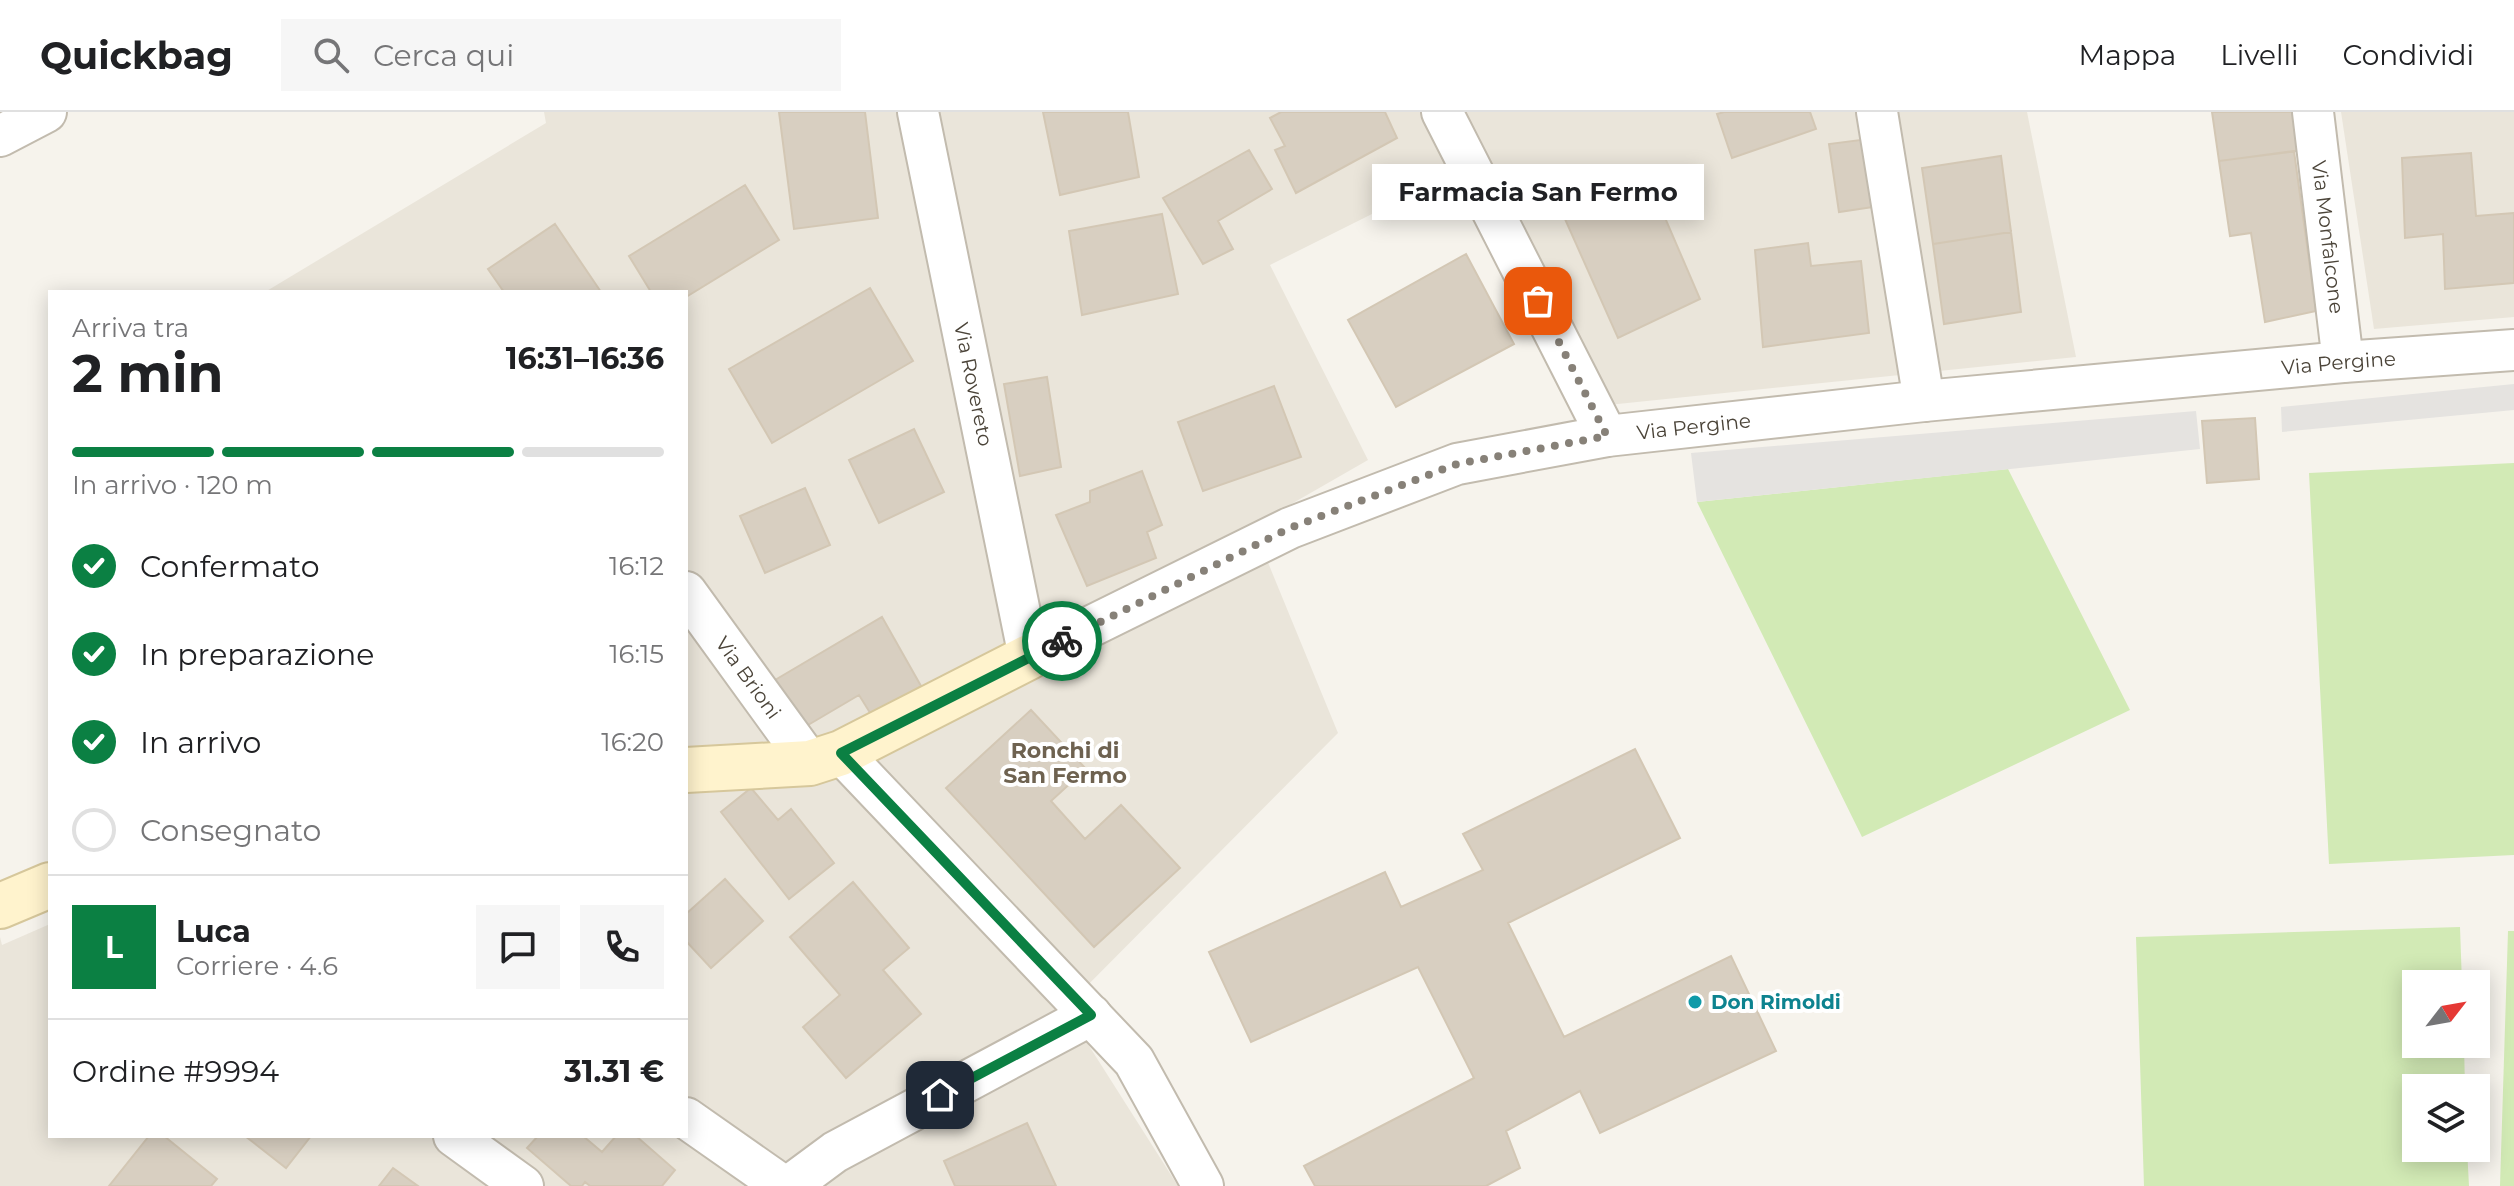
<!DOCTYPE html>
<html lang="it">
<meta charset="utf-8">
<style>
:root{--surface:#fff;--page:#f6f6f6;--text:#202124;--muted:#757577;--line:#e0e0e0;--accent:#0b8043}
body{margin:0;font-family:Montserrat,sans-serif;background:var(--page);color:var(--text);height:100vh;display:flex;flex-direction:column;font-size:30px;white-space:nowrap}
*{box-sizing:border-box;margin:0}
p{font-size:26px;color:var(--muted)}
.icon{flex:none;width:44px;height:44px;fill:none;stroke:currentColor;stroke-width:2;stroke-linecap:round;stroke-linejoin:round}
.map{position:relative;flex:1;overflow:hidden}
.panel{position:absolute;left:48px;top:178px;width:640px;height:848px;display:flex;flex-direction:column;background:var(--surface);border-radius:0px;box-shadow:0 4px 20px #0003}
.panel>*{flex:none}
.needle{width:52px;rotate:59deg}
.controls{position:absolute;left:2402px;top:858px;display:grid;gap:16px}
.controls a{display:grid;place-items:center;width:88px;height:88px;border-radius:0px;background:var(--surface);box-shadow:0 4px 20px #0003;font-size:40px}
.pin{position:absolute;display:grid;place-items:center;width:68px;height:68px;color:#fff;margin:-34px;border-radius:16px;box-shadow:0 4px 12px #0006}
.courier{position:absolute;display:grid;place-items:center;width:80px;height:80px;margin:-40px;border:6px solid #0b8043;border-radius:50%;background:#fff;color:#222;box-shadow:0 2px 10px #0007}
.bubble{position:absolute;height:56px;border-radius:0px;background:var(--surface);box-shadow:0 4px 20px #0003;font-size:26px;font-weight:700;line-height:56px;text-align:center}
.headline em{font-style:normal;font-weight:700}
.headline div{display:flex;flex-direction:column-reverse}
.headline{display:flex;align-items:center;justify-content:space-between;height:136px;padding:0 24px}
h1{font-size:52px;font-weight:700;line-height:60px}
.bar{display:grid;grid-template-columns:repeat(4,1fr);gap:12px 8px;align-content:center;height:96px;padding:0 24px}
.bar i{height:10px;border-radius:6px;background:var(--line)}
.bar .on{background:var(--accent)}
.bar p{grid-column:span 4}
.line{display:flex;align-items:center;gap:20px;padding:0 24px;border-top:2px solid var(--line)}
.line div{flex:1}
.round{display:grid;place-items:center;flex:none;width:84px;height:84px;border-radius:0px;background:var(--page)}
ol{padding:0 24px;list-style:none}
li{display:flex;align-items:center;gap:24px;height:88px}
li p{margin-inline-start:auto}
li .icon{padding:8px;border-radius:50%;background:var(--accent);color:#fff;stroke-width:4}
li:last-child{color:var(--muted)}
li i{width:44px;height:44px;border:4px solid var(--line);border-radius:50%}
header{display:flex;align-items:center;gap:48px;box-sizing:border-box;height:112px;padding:0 40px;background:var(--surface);border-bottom:2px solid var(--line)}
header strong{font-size:38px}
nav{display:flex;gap:44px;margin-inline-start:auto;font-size:28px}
.search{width:560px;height:72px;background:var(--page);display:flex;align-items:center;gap:20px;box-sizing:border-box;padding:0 28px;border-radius:0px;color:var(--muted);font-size:30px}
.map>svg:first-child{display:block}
.residential{fill:#eae5da}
.green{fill:#d2eab5}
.parking{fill:#e5e3e0}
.building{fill:#d8cfc1;stroke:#d3c7b4;stroke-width:2}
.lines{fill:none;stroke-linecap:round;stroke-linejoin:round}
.street-casing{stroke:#c2bbae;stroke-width:44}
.secondary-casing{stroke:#d6c79b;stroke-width:48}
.street{stroke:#fff;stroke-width:40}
.secondary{stroke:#fff3cd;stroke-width:44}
.done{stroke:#878178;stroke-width:8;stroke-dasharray:0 14.4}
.route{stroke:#0b8043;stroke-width:10}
.culture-dot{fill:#0f9aa8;stroke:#fff;stroke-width:3}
.labels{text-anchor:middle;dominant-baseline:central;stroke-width:8;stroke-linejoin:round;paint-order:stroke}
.street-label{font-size:20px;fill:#4b4439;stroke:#fff}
.culture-label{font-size:20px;font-weight:bold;fill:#0d838f;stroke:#fff;text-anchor:start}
.neighbourhood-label{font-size:22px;font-weight:bold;fill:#6e6250;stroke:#fff}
</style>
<header>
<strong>Quickbag</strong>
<div class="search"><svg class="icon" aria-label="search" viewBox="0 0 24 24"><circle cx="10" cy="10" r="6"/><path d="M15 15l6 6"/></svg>Cerca qui</div>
<nav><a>Mappa</a><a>Livelli</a><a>Condividi</a></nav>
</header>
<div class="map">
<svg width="2514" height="1074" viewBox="0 0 2514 1074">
<rect width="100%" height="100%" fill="#f6f3ec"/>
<!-- residential -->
<path class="residential" d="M544,0H2027L2076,245L1608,293L1476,50L1270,153L1368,348L1253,414L1338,621L1065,896L1178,1074H0V825L2,833L50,812V1024H686V180H265L546,11Z
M2341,0H2514V205L2374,217Z"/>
<!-- green -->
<path class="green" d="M2514,351V743L2329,752L2309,361Z
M2008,357L2130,598L1862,725L1697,390Z
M2460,815L2462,872H2416V932H2464L2465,976H2416V1036H2467L2469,1074H2144L2136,825Z
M2508,819H2514V1074H2500Z"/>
<!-- parking -->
<path class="parking" d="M2514,272V298L2282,320L2281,295Z
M2196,299L2200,337L1697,390L1691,341Z"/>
<!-- building -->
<path class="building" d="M779,0H865L878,106L794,117Z
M1043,0H1128L1139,65L1060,83Z
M1281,0H1385L1397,26L1296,81L1275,38L1285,34L1270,6Z
M1724,0H1810L1816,17L1732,46L1717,2Z
M2212,0H2300L2305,38L2219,49Z
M1868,27L1880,94L1839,100L1829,32Z
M1249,38L1272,77L1218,109L1233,137L1203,152L1163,86Z
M2294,39L2316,199L2265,210L2251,121L2230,124L2219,49Z
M2471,41L2476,104L2514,101V171L2445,177L2443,122L2405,126L2402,46Z
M2001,44L2011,120L1933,132L1922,56Z
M1650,71L1700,187L1618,226L1565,107Z
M745,73L779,128L686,185V180H651L629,144Z
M1162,102L1178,182L1082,203L1069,119Z
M555,112L601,180H504L488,157Z
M2011,120L2021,200L1944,212L1933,132Z
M1808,131L1811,154L1861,149L1869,221L1763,235L1755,138Z
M1466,142L1514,232L1396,295L1348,208Z
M870,176L913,249L772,331L729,257Z
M1047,265L1061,355L1020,364L1004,272Z
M1274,274L1301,345L1203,379L1178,310Z
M2255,306L2259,367L2207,371L2202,309Z
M914,317L944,380L879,411L849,348Z
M1142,359L1162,413L1147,420L1156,446L1087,474L1056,403L1090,390V379Z
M805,376L830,433L765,461L740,404Z
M882,505L921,574L872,604L859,583L803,616L775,568Z
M1031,598L1086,657L1051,689L1085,727L1121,693L1180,756L1094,835L946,676Z
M1635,637L1680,726L1508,811L1564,925L1731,844L1776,939L1600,1021L1580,979L1506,1019L1520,1056L1486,1074H1315L1304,1054L1474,966L1418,855L1251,930L1209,840L1385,760L1401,795L1483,758L1463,722Z
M751,676L778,708L791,697L834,751L789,787L721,700Z
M725,767L763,809L711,856L686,829V802Z
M853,770L909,836L883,858L921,902L846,966L803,915L840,883L790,825Z
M1027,1011L1056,1074H955L944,1049Z
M149,1024H164L217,1067L211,1074H109Z
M245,1024H311L286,1056Z
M538,1024H583L602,1040L616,1024H636L675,1058L662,1074H590L585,1070L582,1074H571L527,1036Z
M393,1056L418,1074H379Z"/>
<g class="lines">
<defs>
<g id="street">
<path id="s1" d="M918,0L1029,545L1290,416L1457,352L1607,324L1924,289L2343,250L2514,238"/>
<path d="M1442,0L1607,324"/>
<path d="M1877,0L1924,289"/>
<path id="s2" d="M2313,0L2343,250"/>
<path d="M0,24L46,0"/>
<path id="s3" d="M686,480L810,651"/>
<path d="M841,641L1134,949L1203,1074"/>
<path d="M686,1006L783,1074"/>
<path d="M454,1024L523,1074"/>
<path d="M789,1074L835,1040L1091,903"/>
</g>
<path id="secondary" d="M686,658L810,651L841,641L1029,545
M0,794L50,773"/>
</defs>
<!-- street casing -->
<use href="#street" class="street-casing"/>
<!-- secondary casing -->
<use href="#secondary" class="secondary-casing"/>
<!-- street -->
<use href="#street" class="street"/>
<!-- secondary -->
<use href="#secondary" class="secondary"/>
</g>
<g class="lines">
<!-- done -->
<path class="done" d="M1062,529L1290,416L1457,352L1607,324L1538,189"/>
<!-- route -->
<path class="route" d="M940,983L1091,903L841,641L1062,529"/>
</g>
<!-- markers -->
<circle class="culture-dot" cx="1695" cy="890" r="8"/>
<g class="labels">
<!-- street labels -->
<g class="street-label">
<text stroke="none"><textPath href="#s2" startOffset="126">Via Monfalcone</textPath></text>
<text stroke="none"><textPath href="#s1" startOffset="1914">Via Pergine</textPath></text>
<text stroke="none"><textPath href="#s1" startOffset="278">Via Rovereto</textPath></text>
<text stroke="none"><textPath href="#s1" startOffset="1266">Via Pergine</textPath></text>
<text stroke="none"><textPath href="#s3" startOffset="106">Via Brioni</textPath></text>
</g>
<!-- culture labels -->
<g class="culture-label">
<text x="1711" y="890">Don Rimoldi</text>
</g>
<!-- neighbourhood labels -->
<g class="neighbourhood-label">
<text x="1065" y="638">Ronchi di<tspan x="1065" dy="25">San Fermo</tspan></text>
</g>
</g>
</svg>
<div class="controls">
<a><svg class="needle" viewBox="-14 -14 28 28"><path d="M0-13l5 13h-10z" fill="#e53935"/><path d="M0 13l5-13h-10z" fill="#757577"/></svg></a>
<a><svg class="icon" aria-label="layers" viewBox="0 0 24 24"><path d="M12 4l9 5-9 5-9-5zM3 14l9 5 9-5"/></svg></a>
</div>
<div class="pin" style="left:1538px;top:189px;background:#ea580c"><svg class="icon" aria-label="bag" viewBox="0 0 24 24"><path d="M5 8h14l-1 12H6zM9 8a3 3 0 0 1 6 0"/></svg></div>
<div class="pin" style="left:940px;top:983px;background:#1f2937"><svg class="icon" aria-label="home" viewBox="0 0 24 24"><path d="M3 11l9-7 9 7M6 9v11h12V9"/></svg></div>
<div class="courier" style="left:1062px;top:529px"><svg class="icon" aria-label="bike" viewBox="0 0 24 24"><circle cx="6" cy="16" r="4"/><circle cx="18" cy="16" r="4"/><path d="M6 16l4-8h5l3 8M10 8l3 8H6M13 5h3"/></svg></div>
<div class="bubble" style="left:1372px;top:52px;width:332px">Farmacia San Fermo</div>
<section class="panel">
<div class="headline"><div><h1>2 min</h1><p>Arriva tra</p></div><em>16:31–16:36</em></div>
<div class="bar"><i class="on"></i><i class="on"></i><i class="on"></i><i></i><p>In arrivo · 120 m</p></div>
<ol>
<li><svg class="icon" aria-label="check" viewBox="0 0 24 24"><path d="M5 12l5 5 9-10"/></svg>Confermato<p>16:12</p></li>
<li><svg class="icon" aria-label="check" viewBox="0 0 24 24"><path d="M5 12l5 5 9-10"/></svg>In preparazione<p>16:15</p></li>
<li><svg class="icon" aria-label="check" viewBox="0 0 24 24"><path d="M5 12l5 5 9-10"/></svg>In arrivo<p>16:20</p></li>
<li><i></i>Consegnato</li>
</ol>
<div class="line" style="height:144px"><b class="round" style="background:var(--accent);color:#fff">L</b><div><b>Luca</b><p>Corriere · 4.6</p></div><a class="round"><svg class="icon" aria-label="chat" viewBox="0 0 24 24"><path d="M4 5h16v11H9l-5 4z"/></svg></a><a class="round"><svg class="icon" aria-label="phone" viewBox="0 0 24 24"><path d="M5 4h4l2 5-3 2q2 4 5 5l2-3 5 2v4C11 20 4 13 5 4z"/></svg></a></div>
<div class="line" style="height:104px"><div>Ordine #9994</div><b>31.31 €</b></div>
</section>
</div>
